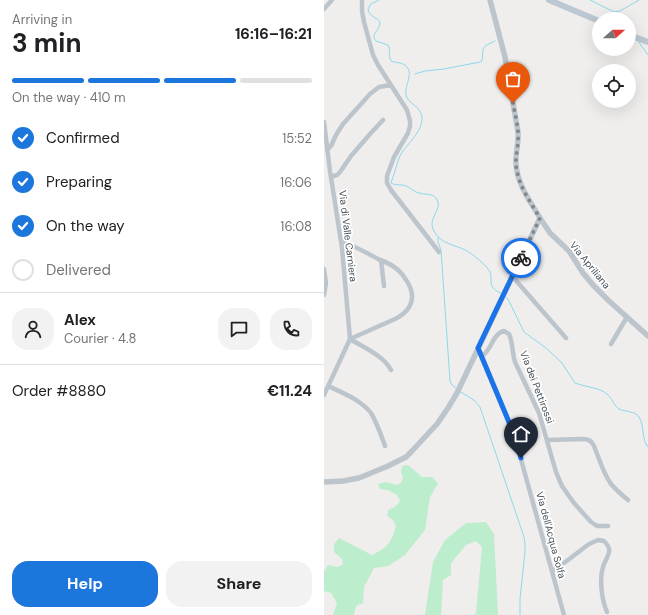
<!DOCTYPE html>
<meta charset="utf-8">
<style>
:root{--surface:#fff;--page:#f2f2f2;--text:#202124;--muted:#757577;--line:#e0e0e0;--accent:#1c76db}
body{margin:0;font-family:"DM Sans",sans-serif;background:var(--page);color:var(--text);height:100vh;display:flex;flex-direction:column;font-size:15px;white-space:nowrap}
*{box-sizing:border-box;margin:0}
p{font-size:13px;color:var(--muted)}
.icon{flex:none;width:22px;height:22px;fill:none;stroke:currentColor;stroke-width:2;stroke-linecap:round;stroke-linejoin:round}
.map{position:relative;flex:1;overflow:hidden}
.drawer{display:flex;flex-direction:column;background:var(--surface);width:324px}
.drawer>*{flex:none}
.needle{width:26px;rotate:69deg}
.controls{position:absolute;left:268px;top:12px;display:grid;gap:8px}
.controls a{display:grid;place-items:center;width:44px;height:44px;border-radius:50%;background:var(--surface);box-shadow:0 4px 16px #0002;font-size:20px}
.pin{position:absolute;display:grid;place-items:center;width:34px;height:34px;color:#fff;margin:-41px -17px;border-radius:50% 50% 50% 0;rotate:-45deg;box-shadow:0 0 4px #0007}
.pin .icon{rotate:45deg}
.courier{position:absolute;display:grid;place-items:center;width:40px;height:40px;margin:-20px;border:3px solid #1a73e8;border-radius:50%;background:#fff;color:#222;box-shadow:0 1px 5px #0007}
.head em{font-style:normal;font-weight:700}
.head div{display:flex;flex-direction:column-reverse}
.head{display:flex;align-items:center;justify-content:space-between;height:68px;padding:0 12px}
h1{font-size:26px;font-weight:700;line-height:30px}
.bar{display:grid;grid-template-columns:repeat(4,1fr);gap:6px 4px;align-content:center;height:48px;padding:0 12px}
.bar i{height:5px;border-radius:3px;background:var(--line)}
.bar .selected{background:var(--accent)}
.bar p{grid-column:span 4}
.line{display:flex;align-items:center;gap:10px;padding:0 12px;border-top:1px solid var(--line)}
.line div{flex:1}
.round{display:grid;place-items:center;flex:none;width:42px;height:42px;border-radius:16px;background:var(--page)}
ol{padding:0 12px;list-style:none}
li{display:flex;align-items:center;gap:12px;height:44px}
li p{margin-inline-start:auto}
li .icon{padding:4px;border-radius:50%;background:var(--accent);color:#fff;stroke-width:4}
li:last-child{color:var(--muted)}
li i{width:22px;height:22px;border:2px solid var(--line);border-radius:50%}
.button{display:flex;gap:8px;margin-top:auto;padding:8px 12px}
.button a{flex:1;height:46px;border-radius:16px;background:var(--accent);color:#fff;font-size:16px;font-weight:700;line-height:46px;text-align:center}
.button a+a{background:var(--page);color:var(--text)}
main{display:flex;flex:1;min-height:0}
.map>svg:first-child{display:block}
.green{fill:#bcedcd}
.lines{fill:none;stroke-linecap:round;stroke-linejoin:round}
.stream{stroke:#8ad9ea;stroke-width:1}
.minor{stroke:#bcc5cc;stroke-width:4.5}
.tertiary{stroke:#bcc5cc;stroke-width:5.5}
.secondary{stroke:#bbc7d1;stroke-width:6}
.done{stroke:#82888d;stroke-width:4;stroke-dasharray:0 7.2}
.route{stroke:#1a73e8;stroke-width:5}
.labels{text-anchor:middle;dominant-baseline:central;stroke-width:3.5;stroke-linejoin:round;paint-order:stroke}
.street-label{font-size:10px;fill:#46515a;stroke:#fff}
</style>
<main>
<section class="drawer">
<div class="head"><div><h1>3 min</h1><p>Arriving in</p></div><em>16:16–16:21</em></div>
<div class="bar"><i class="selected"></i><i class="selected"></i><i class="selected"></i><i></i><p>On the way · 410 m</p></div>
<ol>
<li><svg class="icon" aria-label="check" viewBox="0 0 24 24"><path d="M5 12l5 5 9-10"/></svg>Confirmed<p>15:52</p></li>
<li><svg class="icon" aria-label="check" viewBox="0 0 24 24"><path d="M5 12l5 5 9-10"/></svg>Preparing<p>16:06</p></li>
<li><svg class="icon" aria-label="check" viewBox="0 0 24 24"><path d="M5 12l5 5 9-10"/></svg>On the way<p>16:08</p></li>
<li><i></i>Delivered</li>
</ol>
<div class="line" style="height:72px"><a class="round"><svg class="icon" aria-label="person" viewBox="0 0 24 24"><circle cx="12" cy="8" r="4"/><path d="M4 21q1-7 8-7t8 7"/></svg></a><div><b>Alex</b><p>Courier · 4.8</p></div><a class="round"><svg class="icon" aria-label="chat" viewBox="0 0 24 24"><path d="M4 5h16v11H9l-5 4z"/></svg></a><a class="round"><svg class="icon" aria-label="phone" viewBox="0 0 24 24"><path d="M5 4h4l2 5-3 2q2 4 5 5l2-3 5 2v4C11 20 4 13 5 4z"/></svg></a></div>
<div class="line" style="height:52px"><div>Order #8880</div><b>€11.24</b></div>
<div class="button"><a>Help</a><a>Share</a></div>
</section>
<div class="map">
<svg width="324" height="615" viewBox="0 0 324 615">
<rect width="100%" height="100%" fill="#f0eded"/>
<!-- green -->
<path class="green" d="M84,465L98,477H108L114,483L106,497L101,530L81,555L64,566L50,568L40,587L39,603L32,606L30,615H9L13,603L7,593L0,591V572L4,565L14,567L19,564L18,559L10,552V544L15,538L48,555C65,547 67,542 72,526L69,520L63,516L64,510L71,507L76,501L73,495L64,490L56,489L54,484L62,482L72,485L77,483L79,477L77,473L78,466Z
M162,522L170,534L174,615H150L152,613L158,547L152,541L142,545L127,563V575L119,580L117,615H101L109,562L121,540L142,523Z"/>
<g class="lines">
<!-- stream -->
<path class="stream" d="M55,0L47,4L44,9C45,17 53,17 56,22C56,30 49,32 50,38L52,41L64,45C67,50 64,55 67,61C71,63 77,62 81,65C91,73 80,85 82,95C84,104 97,106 98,117C99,131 84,143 77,154C74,159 73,165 71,171C70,175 68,179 67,183C72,186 77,184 82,186C87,188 90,192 95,193C101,195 108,193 112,198C120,209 104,217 109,229C116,246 134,244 146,253C152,257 163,266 166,272C167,275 167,278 167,281C167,289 173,291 178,294
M266,0L290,12L296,11L315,0
M290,12L299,19
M305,29L312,34
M314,41L324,55
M91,74L101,71L120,69L156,62L158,61C160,46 156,48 171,41
M114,238V242L117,250L126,381L128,385L133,389
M181,296L184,299L200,332L222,348L238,363L251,383L254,384C263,387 276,388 283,394C288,398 290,406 295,409C302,412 311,411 315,417C321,427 317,439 324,447
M135,391L150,400L156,407L200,537L201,544V551L196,599V615"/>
<!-- minor -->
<path class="minor" d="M38,0V11L40,22L49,55L54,65L83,110L86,121V126L84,133L70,157L63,176V183L67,190L115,252
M0,9L8,0
M0,122L6,171L18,248L26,339L0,395
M3,150L7,146L12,135L19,124L46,94L55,87L67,85
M7,177L13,175L16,172L27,156L46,134L59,120
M17,241C31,246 43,253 56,260C62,262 68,265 73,269C80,275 89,288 88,298C87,309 79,315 71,319L26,339
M57,260L60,286
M0,269L2,283L0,295
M188,276L242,338
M26,339C39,347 60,356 67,370
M287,344L303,317
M154,347L185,422L193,445L240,615
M158,356C168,350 168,334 180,331L185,334C189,342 188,353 191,362L215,413L232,472L238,486L250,503L267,522L273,526H284
M4,386C19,393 37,400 47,413C53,423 57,435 61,446
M223,440L259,439C264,439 268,441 270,446C275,458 279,473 287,484C292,490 298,495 304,500
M228,571L240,563L265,544L274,540L280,541C283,544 286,548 285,552C284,558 280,562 279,567C275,579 278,601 283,612"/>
<!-- tertiary -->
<path class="tertiary" d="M216,218L226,233L245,251L259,273L269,285L285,301L324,336
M0,482L19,481L35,478L64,466L82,457L88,451L113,424L124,408L133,393L216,218C206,201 193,184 192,164C191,153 195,144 194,132L181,57L166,0"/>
<!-- secondary -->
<path class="secondary" d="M225,0L275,21
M305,35L324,42"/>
</g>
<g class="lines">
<!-- done -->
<path class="done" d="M189,103C191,115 195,128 194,140C194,151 190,160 193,171C196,188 207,203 216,218L197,258"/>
<!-- route -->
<path class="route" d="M197,258L154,348L187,427L197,458"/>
</g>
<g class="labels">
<!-- street labels -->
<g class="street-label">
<text transform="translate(24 236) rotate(83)">Via di Valle Carniera</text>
<text transform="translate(266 265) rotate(51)">Via Apriliana</text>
<text transform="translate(213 387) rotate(69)">Via dei Pettirossi</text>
<text transform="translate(227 535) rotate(75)">Via dell'Acqua Solfa</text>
</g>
</g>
</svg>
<div class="controls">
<a><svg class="needle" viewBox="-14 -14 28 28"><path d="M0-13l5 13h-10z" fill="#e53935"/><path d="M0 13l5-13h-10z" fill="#757577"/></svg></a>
<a><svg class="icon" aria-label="locate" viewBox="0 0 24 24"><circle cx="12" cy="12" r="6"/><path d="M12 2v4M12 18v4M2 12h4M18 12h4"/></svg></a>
</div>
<div class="pin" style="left:189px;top:103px;background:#ea580c"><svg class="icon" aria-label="bag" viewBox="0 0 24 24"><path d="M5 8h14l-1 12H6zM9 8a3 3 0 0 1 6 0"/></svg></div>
<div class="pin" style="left:197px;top:458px;background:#1f2937"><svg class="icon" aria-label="home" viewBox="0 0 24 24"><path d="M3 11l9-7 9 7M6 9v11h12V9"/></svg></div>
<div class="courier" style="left:197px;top:258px"><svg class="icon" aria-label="bike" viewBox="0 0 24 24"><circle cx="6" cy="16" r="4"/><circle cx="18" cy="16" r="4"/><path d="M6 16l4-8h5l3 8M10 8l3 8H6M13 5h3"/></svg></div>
</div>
</main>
